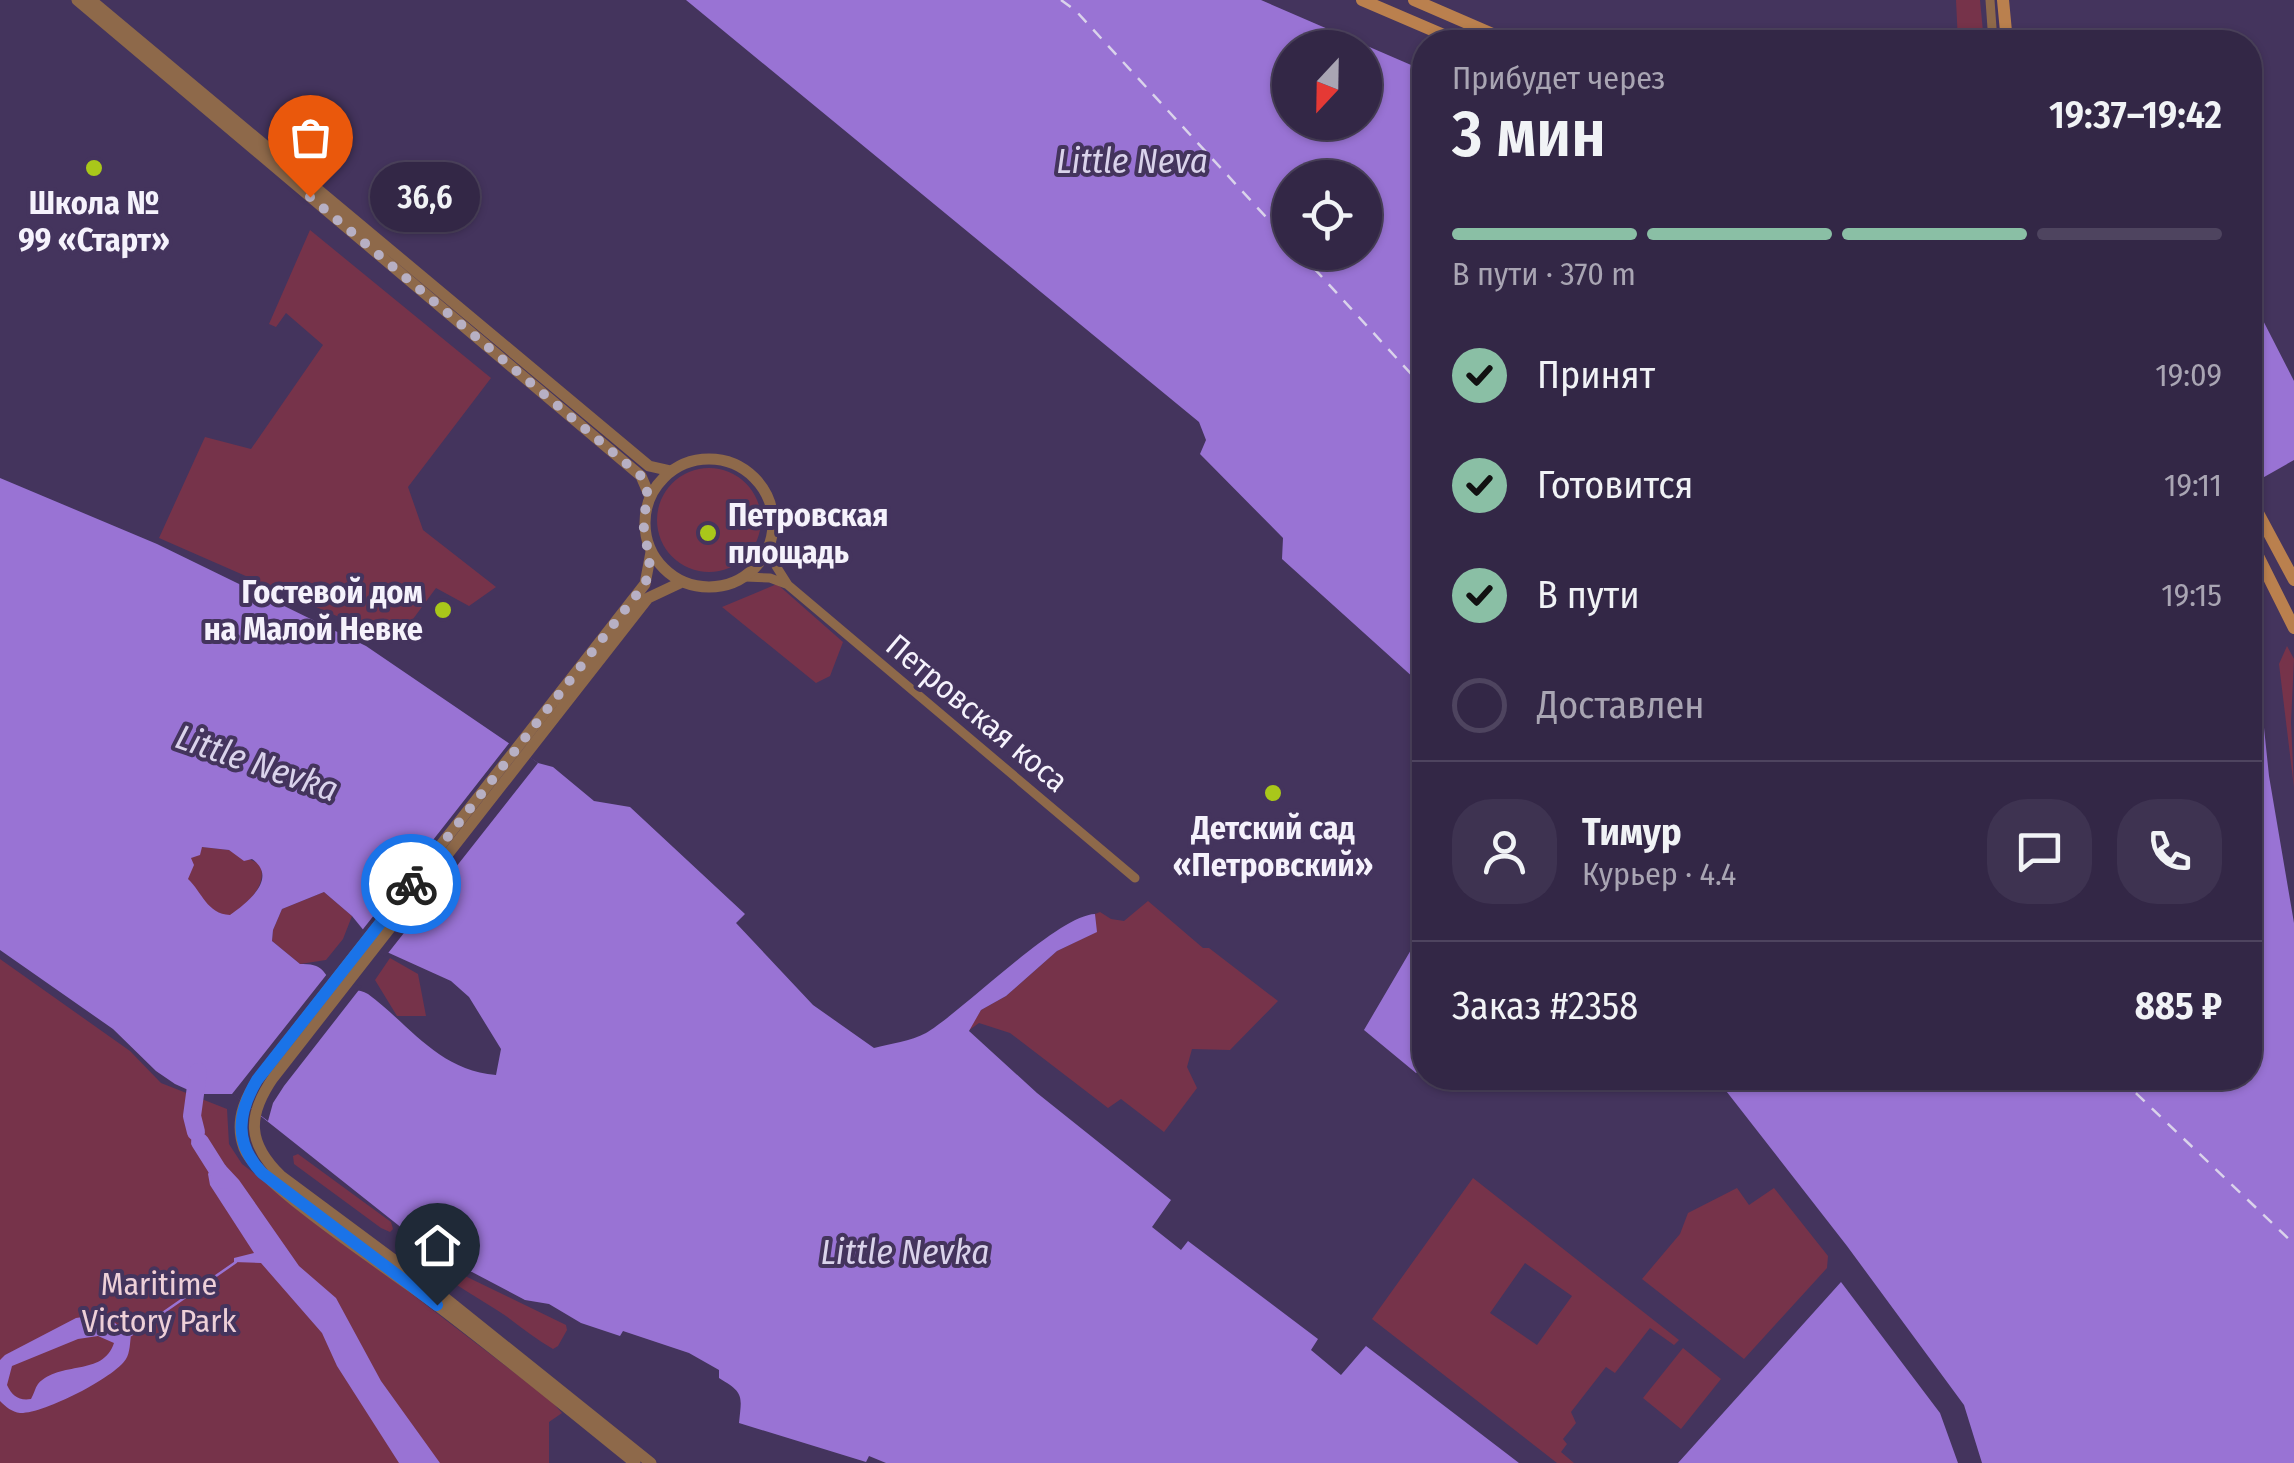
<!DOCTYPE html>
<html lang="ru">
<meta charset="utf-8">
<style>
:root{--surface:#332746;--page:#3e3351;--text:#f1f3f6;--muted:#a9a5b3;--line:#4e445f;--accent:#8abfa5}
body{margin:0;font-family:"Fira Sans Condensed",sans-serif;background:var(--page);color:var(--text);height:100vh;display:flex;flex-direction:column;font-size:38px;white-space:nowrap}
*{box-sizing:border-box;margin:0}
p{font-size:32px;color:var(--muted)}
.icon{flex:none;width:55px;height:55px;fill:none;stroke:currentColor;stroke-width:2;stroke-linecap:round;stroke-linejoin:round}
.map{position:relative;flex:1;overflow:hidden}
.sheet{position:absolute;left:1412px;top:30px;width:850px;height:1060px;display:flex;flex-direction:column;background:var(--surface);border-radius:40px;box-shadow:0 2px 8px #0004,0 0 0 2px var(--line)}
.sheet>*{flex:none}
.needle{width:65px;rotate:202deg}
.buttons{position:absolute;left:1272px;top:30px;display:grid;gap:20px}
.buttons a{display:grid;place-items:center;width:110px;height:110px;border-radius:50%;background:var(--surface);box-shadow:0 2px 8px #0004,0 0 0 2px var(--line);font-size:50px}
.pin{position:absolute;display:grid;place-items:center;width:85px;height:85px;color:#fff;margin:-102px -42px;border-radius:50% 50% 50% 0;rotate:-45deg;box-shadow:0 0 10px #0007}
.pin .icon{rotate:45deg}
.courier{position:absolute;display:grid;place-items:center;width:100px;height:100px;margin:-50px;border:8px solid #1a73e8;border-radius:50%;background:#fff;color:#222;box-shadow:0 2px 12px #0007}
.bubble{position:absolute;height:70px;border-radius:35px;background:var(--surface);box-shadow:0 2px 8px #0004,0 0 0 2px var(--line);font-size:32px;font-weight:600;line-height:70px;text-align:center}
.summary em{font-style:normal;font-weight:600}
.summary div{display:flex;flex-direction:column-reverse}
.summary{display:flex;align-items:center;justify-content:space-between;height:170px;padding:0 40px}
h1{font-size:65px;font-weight:600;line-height:75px}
.bar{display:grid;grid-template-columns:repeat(4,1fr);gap:15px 10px;align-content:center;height:120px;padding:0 40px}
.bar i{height:12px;border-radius:8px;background:var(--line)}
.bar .selected{background:var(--accent)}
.bar p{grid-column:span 4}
.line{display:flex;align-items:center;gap:25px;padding:0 40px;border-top:2px solid var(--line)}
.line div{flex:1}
.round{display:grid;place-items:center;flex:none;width:105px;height:105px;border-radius:40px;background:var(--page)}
ol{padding:0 40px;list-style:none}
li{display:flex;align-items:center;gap:30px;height:110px}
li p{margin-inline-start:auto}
li .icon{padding:10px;border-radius:50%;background:var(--accent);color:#111;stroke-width:4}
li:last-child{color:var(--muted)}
li i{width:55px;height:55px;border:5px solid var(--line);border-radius:50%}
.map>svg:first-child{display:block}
.green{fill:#76334a;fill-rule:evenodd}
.water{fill:#9973d4;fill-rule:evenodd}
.pier{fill:#44345d}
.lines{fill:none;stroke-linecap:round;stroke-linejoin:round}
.stream{stroke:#9973d4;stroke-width:2.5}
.river{stroke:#9973d4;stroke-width:18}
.ferry{stroke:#dad3eb;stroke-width:2.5;stroke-dasharray:12 10;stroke-linecap:butt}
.minor{stroke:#8e694a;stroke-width:9}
.tertiary{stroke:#8e694a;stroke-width:11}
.secondary{stroke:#ba804e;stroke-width:12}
.done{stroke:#b7b0c4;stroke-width:10;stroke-dasharray:0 18}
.route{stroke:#1a73e8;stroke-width:12}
.poi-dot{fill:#a9c71a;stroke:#44345d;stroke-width:4}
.labels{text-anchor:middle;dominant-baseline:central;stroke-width:8;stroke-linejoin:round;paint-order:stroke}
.poi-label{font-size:32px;font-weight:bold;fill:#f5f2fc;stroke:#44345d}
.street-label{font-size:32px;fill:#f5f2fc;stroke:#44345d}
.park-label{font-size:32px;fill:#eed0d8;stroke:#44345d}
.water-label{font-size:35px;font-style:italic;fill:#dad3eb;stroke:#44345d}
</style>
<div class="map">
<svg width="2294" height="1463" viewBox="0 0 2294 1463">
<rect width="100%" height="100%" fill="#44345d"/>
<!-- green -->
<path class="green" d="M1956,0H1980L1984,42H1958Z
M310,230L491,378L408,487L423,530L496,587L469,606L436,588L396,642L159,538L205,437L251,449L323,345L286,313L276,327L269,324Z
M657 520a52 52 0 1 1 104 0a52 52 0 1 1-104 0Z
M777,584L843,642L830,676L816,683L722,607Z
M2287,646L2294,659L2291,722L2294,788L2279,664Z
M202,847L229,850L260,864C268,887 247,903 230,916C211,914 197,895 187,879L191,858Z
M324,892L352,916L343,939L326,960L300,964L272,941L273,930L282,909Z
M1148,901L1203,948H1209L1278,1001L1230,1050L1192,1049L1187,1067L1197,1088L1164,1132L1121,1099L1108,1108L1010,1033L979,1023L968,1031L981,1010L1006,996L1057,951L1096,932L1095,914L1100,912L1111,919L1124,921Z
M390,958L418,974L426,1016H397L375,980Z
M0,959L130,1051L161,1083L227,1109L229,1144L242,1164L550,1400L562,1413L549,1422V1463H0Z
M298,1154L391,1222L393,1229L390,1232L381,1228L294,1164L293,1156Z
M1473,1178L1679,1340L1674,1345L1650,1328L1615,1373L1606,1367L1571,1412L1576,1423L1563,1439L1567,1444L1561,1452L1574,1463H1557L1372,1319ZM1525,1263L1572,1296L1537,1345L1490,1313Z
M1737,1188L1749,1205L1774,1188L1828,1256L1827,1268L1744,1359L1642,1279L1680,1234L1688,1213Z
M432,1260L566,1325L567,1330L558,1346L553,1349C536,1339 522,1328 506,1316C481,1299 455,1286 431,1266Z
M1683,1348L1721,1379L1681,1429L1643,1398Z"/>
<!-- water -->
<path class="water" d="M686,0H1261L1425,71V688L1282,559L1283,538L1200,454L1206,440L1199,422ZM1290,48H1365V122H1290ZM1290,178H1365V252H1290Z
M2250,295L2294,381V460L2250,485Z
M0,478L157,544L366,646L538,763L553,767L594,801L630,807L745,914L736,923L813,1005L874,1048C890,1044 911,1041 926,1033C963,1011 1058,915 1095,914L1097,932L1057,951L1006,996L981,1010L969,1031L1037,1093L1171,1200L1152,1227L1181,1250L1188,1241L1318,1339L1311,1350L1341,1375L1366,1346L1519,1463H886L869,1456L866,1462L739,1423C742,1395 744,1393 719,1378V1370L689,1353L623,1331L620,1336L581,1323L549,1304L525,1300L472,1272L456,1271L233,1094H197L175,1084L156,1071L113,1029L0,950ZM202,847L229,850L244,861L252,859C279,878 247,903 230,915C207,914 202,892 188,879L194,865L191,858L200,855ZM324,892L352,916L378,948L451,981L469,997L501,1049L496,1075C438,1070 411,1026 368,994C359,988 347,991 338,986C321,975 327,963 300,964L272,941L273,930L282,909Z
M2250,641L2256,650L2269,776L2294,923V1463H1982L1964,1405L1847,1246L1716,1078H2250Z
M1425,926V1067L1416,1073L1364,1030Z
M213,1164L225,1165L239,1180L299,1266L336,1298L381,1381L440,1463H399L337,1366L322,1333L261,1263L234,1262V1258L254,1253L210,1185L208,1174Z
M1841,1282L1940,1413L1958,1463H1678Z
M103,1314L131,1335C130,1342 130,1353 126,1359C114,1378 43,1414 20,1413C12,1412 6,1407 0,1401V1360L5,1355L76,1318ZM98,1336L114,1343C103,1377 60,1360 38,1384C35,1388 34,1394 31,1399C19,1401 12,1396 7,1385L12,1366L78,1339Z"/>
<!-- pier -->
<path class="pier" d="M510,742L538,763L385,957L375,951L360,933Z
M331,969L341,981L362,986L284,1086L273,1103L268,1121L232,1094Z"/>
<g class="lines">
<!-- stream -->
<path class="stream" d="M131,1335L236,1262"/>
<!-- river -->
<path class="river" d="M196,1132L192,1116L198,1072
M200,1142L224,1180"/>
<!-- ferry -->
<path class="ferry" d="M1061,0L1076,11L1290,243
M1299,252L1425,389
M2120,1078L2294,1244"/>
<!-- minor -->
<path class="minor" d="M1990,0L1993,42
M771,540L776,566L788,585L1135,878
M745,577L770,578L786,584"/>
<!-- tertiary -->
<path class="tertiary" d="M77,0L641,476L650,497
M91,0L649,466L671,471
M645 523a64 64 0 1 1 128 0a64 64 0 1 1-128 0Z
M635,1463C570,1410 505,1357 438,1306C399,1276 258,1185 244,1148C233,1119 247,1093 264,1071L645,584L651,552
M651,1463L444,1297L281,1176C247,1143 247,1116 273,1078L648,598L682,582"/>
<!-- secondary -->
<path class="secondary" d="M1362,0L1460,42
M1414,0L1511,42
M2003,0L2007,42
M2250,498L2294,580
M2250,540L2294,628"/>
</g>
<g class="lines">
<!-- done -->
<path class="done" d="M310,197L641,476C654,495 642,508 644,529C647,554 654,558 645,584L411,884"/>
<!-- route -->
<path class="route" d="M411,884L257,1080C237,1114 234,1143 262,1173L437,1305"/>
</g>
<!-- markers -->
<g class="poi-dot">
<circle cx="94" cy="168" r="10"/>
<circle cx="708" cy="533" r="10"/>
<circle cx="443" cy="610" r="10"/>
<circle cx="1273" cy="793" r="10"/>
</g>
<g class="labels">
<!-- poi labels -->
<g class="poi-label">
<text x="94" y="203">Школа №<tspan x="94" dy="37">99 «Старт»</tspan></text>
<text x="728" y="515" text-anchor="start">Петровская<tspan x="728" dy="37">площадь</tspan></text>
<text x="423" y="592" text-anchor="end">Гостевой дом<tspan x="423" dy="37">на Малой Невке</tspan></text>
<text x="1273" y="828">Детский сад<tspan x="1273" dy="37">«Петровский»</tspan></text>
</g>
<!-- street labels -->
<g class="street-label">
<text transform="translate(977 713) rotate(40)">Петровская коса</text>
</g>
<!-- park labels -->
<g class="park-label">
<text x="159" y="1284">Maritime<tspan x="159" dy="37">Victory Park</tspan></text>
</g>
<!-- water labels -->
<g class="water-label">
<text x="1132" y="161">Little Neva</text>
<text transform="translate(257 763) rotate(19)">Little Nevka</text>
<text x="905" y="1252">Little Nevka</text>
</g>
</g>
</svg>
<div class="buttons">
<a><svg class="needle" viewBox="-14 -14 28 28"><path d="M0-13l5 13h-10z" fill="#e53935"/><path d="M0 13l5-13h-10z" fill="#a9a5b3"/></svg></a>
<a><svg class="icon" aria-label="locate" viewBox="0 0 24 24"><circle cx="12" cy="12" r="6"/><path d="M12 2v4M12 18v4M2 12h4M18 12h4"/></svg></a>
</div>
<div class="pin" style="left:310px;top:197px;background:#ea580c"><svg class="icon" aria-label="bag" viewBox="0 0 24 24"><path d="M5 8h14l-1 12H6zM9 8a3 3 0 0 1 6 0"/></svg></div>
<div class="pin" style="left:437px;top:1305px;background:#1f2937"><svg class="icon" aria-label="home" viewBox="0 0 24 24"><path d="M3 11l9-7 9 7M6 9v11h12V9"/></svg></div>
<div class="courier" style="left:411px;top:884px"><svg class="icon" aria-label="bike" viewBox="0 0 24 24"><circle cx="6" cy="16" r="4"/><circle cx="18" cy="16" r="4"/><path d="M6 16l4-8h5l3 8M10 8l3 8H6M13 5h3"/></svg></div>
<div class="bubble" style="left:370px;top:162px;width:110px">36,6</div>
<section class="sheet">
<div class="summary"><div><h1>3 мин</h1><p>Прибудет через</p></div><em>19:37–19:42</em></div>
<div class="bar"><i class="selected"></i><i class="selected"></i><i class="selected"></i><i></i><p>В пути · 370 m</p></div>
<ol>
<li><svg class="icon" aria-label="check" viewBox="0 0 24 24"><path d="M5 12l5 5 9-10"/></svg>Принят<p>19:09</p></li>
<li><svg class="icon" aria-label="check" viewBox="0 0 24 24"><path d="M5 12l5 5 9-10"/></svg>Готовится<p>19:11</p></li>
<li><svg class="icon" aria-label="check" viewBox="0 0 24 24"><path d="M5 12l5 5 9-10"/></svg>В пути<p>19:15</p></li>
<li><i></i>Доставлен</li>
</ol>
<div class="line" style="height:180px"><a class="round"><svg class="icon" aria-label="person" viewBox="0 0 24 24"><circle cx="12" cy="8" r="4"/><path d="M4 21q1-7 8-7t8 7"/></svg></a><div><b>Тимур</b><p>Курьер · 4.4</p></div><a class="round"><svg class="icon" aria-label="chat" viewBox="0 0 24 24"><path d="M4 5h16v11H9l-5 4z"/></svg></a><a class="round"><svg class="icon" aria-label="phone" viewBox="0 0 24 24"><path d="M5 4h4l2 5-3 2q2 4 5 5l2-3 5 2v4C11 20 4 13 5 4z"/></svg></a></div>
<div class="line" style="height:130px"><div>Заказ #2358</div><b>885 ₽</b></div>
</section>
</div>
